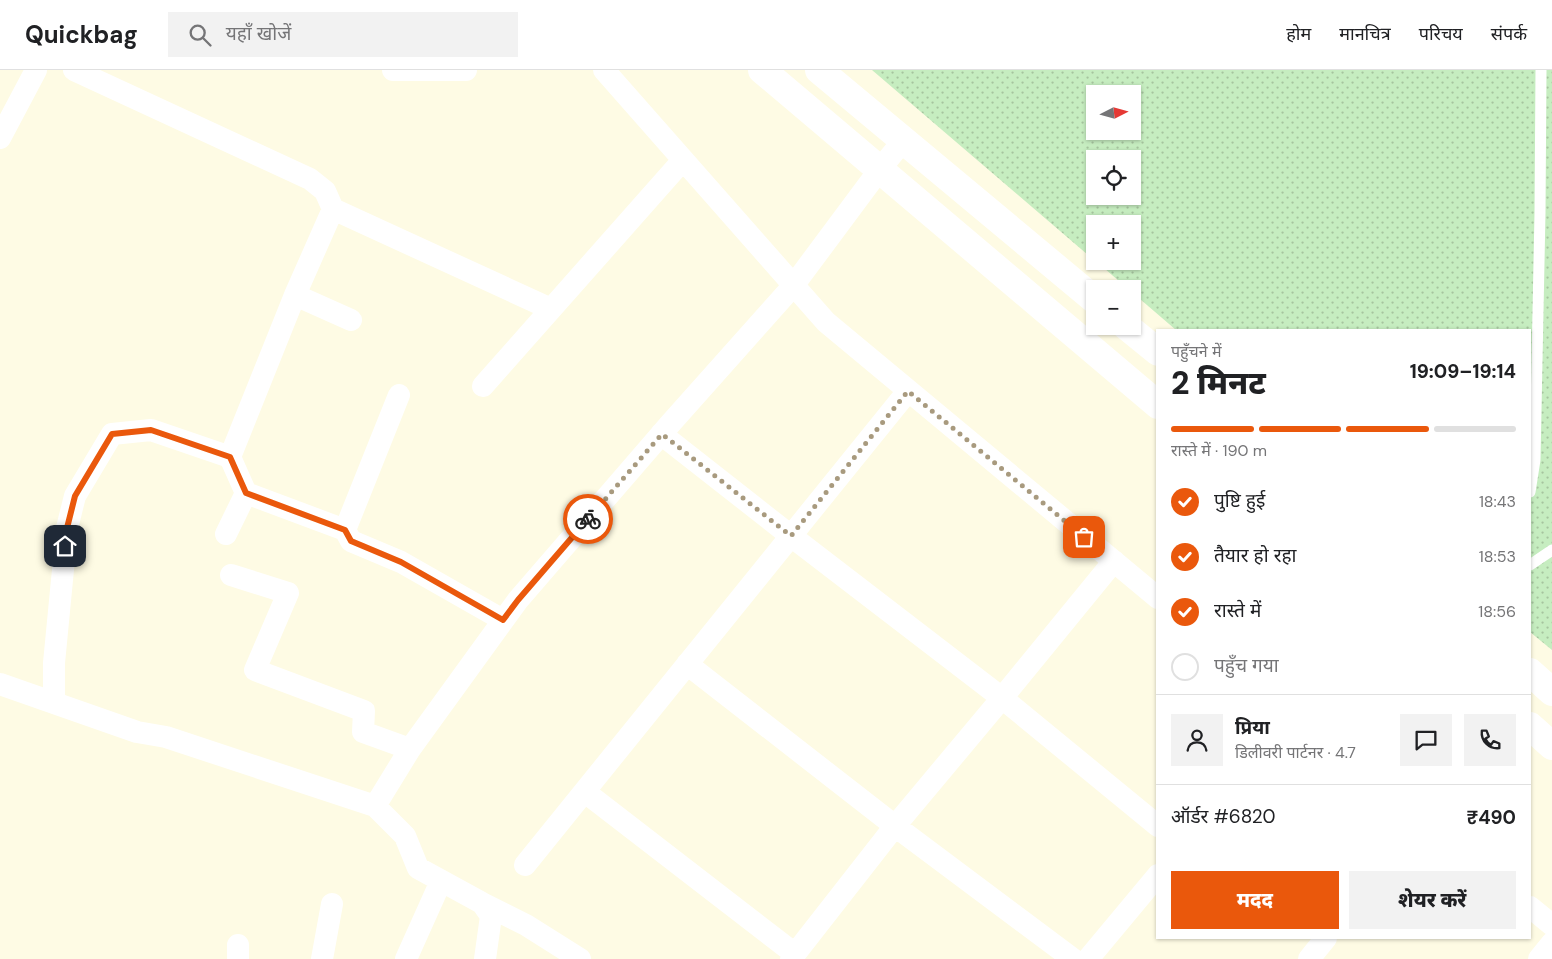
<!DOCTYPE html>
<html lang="hi">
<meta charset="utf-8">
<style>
:root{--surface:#fff;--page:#f2f2f2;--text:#202124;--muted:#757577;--line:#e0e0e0;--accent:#ea580c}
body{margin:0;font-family:"DM Sans","Noto Sans Devanagari",sans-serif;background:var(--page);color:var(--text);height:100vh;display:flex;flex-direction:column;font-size:19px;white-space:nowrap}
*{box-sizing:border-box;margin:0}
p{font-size:16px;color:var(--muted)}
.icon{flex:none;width:28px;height:28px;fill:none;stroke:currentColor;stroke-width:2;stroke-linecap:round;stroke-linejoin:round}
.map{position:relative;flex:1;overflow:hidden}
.drawer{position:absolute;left:1156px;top:259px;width:375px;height:610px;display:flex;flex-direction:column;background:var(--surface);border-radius:0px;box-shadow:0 1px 4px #0004}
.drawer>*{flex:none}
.needle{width:32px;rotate:84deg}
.controls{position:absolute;left:1086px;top:15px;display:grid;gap:10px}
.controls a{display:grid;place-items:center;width:55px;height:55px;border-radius:0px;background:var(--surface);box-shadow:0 1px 4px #0004;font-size:25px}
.pin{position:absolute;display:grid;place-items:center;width:42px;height:42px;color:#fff;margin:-21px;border-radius:10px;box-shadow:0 2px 8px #0006}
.courier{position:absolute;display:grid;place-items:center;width:50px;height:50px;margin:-25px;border:4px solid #ea580c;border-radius:50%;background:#fff;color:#222;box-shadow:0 1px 6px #0007}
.headline em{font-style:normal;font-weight:800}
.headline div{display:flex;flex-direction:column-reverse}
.headline{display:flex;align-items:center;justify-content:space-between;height:85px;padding:0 15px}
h1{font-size:32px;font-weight:800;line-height:38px}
.bar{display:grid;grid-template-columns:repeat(4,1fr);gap:8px 5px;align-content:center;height:60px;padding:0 15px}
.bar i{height:6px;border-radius:4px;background:var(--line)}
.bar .active{background:var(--accent)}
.bar p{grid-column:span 4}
.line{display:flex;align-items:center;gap:12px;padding:0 15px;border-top:1px solid var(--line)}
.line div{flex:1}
.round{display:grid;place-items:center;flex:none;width:52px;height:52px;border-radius:0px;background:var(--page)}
ol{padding:0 15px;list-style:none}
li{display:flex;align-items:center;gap:15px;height:55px}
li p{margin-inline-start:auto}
li .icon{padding:5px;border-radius:50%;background:var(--accent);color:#fff;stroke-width:4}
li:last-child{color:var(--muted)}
li i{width:28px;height:28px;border:2px solid var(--line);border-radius:50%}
.primary-button{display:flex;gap:10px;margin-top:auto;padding:10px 15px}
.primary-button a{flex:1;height:58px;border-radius:0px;background:var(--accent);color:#fff;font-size:20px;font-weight:800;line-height:58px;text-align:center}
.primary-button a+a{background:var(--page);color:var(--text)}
header{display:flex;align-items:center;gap:30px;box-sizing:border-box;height:70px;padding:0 25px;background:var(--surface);border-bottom:1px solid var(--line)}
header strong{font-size:24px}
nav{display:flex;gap:28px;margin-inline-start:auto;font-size:18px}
.search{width:350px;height:45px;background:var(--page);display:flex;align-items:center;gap:12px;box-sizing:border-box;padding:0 18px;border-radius:0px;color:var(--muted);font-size:19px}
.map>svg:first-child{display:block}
.park{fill:url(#park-dots);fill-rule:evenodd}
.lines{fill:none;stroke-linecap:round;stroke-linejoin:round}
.service{stroke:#fff;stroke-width:11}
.minor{stroke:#fff;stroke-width:22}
.tertiary{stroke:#fff;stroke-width:28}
.done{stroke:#a89a7e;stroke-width:5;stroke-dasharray:0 9}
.route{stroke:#ea580c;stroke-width:6}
</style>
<header>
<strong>Quickbag</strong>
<div class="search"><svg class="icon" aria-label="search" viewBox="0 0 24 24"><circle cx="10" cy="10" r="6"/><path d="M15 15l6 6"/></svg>यहाँ खोजें</div>
<nav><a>होम</a><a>मानचित्र</a><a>परिचय</a><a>संपर्क</a></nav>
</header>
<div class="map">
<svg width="1552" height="889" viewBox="0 0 1552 889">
<defs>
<pattern id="park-dots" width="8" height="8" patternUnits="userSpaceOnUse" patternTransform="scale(1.25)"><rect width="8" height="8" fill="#c6edc0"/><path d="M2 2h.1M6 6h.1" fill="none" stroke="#a6c49e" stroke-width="1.8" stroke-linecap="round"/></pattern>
</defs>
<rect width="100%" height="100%" fill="#fefbe4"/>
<!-- park -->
<path class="park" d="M872,0H1552V580L1530,562V260H1176L1133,223L1132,219H1128L1096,191H1132V154H1095V191ZM1095,24H1132V61H1095ZM1095,89H1132V126H1095Z"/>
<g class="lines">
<!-- service -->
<path class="service" d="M1530,422L1535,390L1540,143L1541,0
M1530,495L1552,480"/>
<!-- minor -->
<path class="minor" d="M74,0L310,109L325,121L333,139L551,239
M393,0H466
M604,0L826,252L1158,528
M0,68L36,0
M333,139L295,225L351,250
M483,316L683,90
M399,325L345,460L351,471L401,492L503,550
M661,364L791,466L1002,628L1158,756
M246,423L230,387L295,225
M226,464L246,423L345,460
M231,505L288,523L255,600L364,641L363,662L410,679L518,530L670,354L793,216L880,99L903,71
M687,594L895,756L1073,889
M0,614L137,662L166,667L375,736L410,679
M54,632V593L67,458L75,426L112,364L151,360L230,387
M585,722L795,884
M375,736L405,766L418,798L482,833L491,846L485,889
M525,795L908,321
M482,833L526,855L580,889
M1530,837L1552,855
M238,875V889
M322,889L332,834
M406,889L441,811
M791,889L895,756L1002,628L1114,491
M1088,889L1158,805
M1309,889L1326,868
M1539,889L1552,873"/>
<!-- tertiary -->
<path class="tertiary" d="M762,0L1158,335
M819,0L1095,230
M1126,256L1158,282
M1530,602L1552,622
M1530,656L1552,676"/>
</g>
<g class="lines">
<!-- done -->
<path class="done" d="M588,449L662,364L791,466L908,321L1084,467"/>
<!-- route -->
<path class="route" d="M65,476L67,458L75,426L112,364L151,360L230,387L246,423L345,460L351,471L401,492L503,550L518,530L588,449"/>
</g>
</svg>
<div class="controls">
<a><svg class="needle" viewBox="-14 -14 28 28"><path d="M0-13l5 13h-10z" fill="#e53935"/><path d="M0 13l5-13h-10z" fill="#757577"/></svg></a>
<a><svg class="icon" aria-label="locate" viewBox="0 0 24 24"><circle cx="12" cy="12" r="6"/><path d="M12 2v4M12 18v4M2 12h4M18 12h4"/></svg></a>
<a>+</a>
<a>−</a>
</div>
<div class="pin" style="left:1084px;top:467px;background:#ea580c"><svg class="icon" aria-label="bag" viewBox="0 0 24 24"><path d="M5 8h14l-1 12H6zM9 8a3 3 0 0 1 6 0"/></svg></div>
<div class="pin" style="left:65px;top:476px;background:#1f2937"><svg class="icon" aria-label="home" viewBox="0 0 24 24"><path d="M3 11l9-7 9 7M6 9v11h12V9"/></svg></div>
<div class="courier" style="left:588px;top:449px"><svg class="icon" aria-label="bike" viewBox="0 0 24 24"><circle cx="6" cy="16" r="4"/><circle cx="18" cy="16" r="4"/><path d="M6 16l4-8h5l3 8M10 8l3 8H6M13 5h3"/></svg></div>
<section class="drawer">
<div class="headline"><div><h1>2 मिनट</h1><p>पहुँचने में</p></div><em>19:09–19:14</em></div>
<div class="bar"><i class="active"></i><i class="active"></i><i class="active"></i><i></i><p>रास्ते में · 190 m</p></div>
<ol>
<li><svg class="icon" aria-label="check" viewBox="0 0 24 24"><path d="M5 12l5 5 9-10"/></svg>पुष्टि हुई<p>18:43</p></li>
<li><svg class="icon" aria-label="check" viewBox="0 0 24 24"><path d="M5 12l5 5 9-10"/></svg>तैयार हो रहा<p>18:53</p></li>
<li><svg class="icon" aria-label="check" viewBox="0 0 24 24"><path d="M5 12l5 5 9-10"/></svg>रास्ते में<p>18:56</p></li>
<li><i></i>पहुँच गया</li>
</ol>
<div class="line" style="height:90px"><a class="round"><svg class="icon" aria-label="person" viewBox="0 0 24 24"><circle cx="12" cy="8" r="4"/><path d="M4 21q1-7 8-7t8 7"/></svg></a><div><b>प्रिया</b><p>डिलीवरी पार्टनर · 4.7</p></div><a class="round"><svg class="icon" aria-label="chat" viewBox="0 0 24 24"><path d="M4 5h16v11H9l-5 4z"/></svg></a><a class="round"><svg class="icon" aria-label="phone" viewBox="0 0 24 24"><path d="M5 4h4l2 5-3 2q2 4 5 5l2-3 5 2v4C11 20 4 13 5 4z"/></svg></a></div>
<div class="line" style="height:65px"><div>ऑर्डर #6820</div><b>₹490</b></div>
<div class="primary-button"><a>मदद</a><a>शेयर करें</a></div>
</section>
</div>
